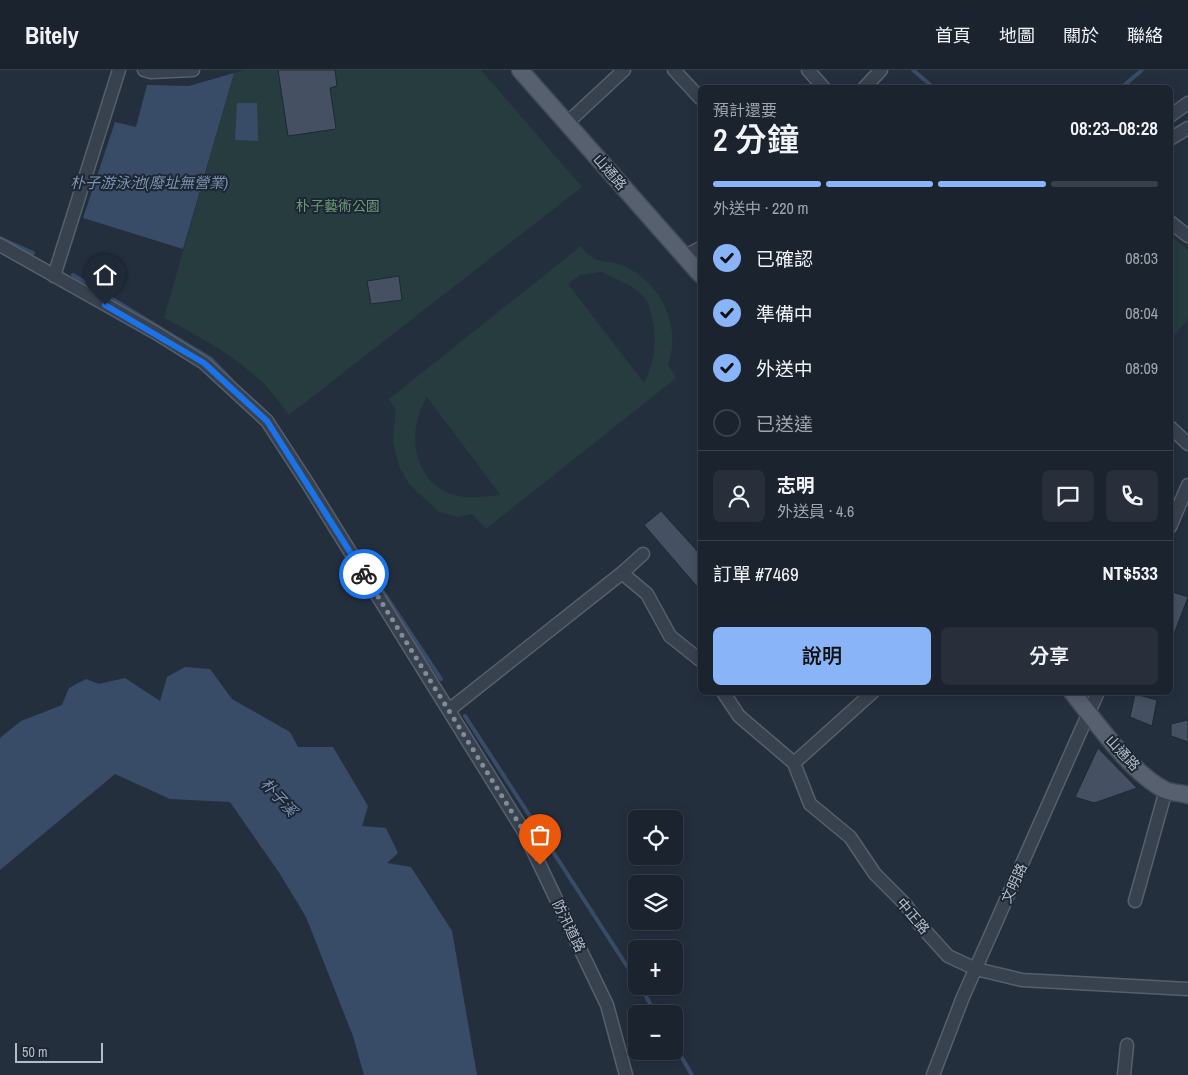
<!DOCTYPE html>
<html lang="zh-TW">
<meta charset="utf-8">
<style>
:root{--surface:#1b232e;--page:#282f3a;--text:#f1f3f6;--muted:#a0a4aa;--line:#39404a;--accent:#8ab4f8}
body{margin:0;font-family:"Archivo Narrow","Noto Sans TC",sans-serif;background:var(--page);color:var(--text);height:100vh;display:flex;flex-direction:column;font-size:19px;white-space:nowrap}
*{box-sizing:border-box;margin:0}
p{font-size:16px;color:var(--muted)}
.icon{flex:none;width:28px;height:28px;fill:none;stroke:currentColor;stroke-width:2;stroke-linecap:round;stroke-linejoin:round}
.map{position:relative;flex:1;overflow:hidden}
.drawer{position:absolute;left:698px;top:15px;width:475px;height:610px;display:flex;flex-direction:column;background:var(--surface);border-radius:8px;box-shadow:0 2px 12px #0003,0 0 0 1px var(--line)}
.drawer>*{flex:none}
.tools{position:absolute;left:628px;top:740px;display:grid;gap:10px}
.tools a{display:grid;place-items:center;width:55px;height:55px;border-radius:8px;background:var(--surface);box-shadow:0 2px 12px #0003,0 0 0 1px var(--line);font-size:25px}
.scale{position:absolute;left:15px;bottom:12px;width:88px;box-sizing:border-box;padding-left:5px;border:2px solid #b4bcc9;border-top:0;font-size:14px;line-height:18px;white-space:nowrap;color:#b4bcc9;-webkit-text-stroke:4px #1d2633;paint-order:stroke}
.pin{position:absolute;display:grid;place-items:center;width:42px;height:42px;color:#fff;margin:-51px -21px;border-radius:50% 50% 50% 0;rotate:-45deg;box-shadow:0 0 5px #0007}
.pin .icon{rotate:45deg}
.courier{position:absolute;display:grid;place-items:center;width:50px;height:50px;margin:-25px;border:4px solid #1a73e8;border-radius:50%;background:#fff;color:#222;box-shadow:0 1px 6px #0007}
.headline em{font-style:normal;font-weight:600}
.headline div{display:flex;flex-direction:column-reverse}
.headline{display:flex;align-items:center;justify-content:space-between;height:85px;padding:0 15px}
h1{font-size:32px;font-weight:600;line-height:38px}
.bar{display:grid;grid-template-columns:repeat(4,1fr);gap:8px 5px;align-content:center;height:60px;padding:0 15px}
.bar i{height:6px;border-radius:4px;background:var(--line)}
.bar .selected{background:var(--accent)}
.bar p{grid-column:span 4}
.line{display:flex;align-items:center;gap:12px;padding:0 15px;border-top:1px solid var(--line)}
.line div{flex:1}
.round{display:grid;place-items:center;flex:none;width:52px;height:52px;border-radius:8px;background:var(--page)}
ol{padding:0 15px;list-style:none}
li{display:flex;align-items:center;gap:15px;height:55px}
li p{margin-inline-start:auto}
li .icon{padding:5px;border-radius:50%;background:var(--accent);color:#111;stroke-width:4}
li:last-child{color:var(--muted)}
li i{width:28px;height:28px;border:2px solid var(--line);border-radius:50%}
.button{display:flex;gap:10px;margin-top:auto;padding:10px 15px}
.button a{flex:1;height:58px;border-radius:8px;background:var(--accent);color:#111;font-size:20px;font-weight:600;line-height:58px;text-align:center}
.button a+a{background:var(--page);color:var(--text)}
header{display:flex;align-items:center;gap:30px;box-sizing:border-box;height:70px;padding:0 25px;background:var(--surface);border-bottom:1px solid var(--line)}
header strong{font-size:24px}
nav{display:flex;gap:28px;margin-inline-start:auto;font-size:18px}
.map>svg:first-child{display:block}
.green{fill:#263c3f;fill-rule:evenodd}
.water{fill:#394c67}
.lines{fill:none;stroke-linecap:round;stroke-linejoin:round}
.stream{stroke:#394c67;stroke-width:4}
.building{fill:#455162;stroke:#1f2835}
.minor-casing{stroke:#565f6c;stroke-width:15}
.major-casing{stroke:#414a57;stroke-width:19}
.minor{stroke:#38414e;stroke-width:12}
.major{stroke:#56606e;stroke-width:16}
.done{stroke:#828b98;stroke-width:5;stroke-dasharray:0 9}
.route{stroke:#1a73e8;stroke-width:6}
.labels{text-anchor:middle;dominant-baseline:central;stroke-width:4;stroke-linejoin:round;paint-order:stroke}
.street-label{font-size:14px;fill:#b4bcc9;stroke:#1d2633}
.park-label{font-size:14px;fill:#6b9a76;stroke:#1d2633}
.water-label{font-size:15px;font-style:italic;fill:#7c92b1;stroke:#1d2633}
</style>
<header>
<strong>Bitely</strong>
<nav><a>首頁</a><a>地圖</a><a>關於</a><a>聯絡</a></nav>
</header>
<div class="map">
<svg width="1188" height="1005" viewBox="0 0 1188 1005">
<rect width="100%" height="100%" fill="#242f3e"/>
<!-- green -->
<path class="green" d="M244,0H481L582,117L289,345C282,336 275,326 267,317C242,291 197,264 164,248L234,3Z
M1170,165L1188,180V249L1173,267L1170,265Z
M581,176C596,197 604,188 624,196C661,213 682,256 668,294L676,308L486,459L472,444L458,447L439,442L409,414L400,398L395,382L393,368L396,340L389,329ZM601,202C615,209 634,215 644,227C648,231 650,239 651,245C658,269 655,290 644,313L568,214L580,205ZM427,327L500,424V425C485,427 468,429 453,425C412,411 406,360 427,327Z"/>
<!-- water -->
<path class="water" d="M234,3L183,179L83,148L115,52L136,57L147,15L189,16Z
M237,33H257L258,71L235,70Z
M185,597L210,599L232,629L290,662L298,677H333L368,736L362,756L386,758L398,783L387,793L411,797L452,861L477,1005H364L353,966L306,847L280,804L230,732L170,729L115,704L0,800V668L21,651L62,635L69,618L86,609L99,614L125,608L160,631L167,607Z"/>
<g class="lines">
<!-- stream -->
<path class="stream" d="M913,0L934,18
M1121,18L1142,0
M0,168L33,183
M73,205L211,289L231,310
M364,493L441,609
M465,646L636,910
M640,916L656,944
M674,974L692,1005"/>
</g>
<!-- building -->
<path class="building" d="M278,0H335L337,16L330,18L336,59L288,66Z
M399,206L402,230L371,234L367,211Z
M661,441L700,484V520L644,455Z
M1170,521L1188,527L1171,572H1170Z
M1135,624L1157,630L1152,656L1130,647Z
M1188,650V672L1171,666V654Z
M1098,678L1137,718L1094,733L1075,727Z"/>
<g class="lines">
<defs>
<path id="minor" d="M144,0L151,2L193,0
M674,0L700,28
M808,0L824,18
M864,18L881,0
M1170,46L1188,33
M567,53L624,0
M1170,69L1188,58
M1170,152L1188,166
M0,175L156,263L204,293L267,351L308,414L523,760L607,935L626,1005
M685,186L700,178
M54,206L119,0
M1170,357L1188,374
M1170,457L1188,415
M622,503L647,524L670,566L700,590
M723,622L739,646L794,693L810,734L850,767L875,804L906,835L920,855L948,886L976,899L1022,910L1188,919
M449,640L622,503L643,484
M794,693L873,622
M1135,831L1166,720
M933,1005L963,927L1098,622
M1124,1005L1127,975"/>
<path id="major" d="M520,0L700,204
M1072,622C1096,652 1131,703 1165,720C1172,723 1181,723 1188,725"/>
</defs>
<!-- minor casing -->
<use href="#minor" class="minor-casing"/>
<!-- major casing -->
<use href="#major" class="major-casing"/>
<!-- minor -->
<use href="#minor" class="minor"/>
<!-- major -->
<use href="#major" class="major"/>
</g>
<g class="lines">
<!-- done -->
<path class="done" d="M364,504L523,760L540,795"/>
<!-- route -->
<path class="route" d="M105,235L204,293L267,351L364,504"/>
</g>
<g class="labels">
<!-- street labels -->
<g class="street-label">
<text transform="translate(610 102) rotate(49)">山通路</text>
<text transform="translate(1123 683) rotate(47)">山通路</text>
<text transform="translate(1014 813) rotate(-66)">文明路</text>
<text transform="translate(913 846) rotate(50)">中正路</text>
<text transform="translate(569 856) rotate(64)">防汛道路</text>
</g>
<!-- park labels -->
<g class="park-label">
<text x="338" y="136">朴子藝術公園</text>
</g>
<!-- water labels -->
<g class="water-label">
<text x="149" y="112">朴子游泳池(廢址無營業)</text>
<text transform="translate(279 727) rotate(47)">朴子溪</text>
</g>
</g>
</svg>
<div class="tools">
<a><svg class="icon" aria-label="locate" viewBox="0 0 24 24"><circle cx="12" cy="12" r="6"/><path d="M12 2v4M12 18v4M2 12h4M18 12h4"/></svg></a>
<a><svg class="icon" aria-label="layers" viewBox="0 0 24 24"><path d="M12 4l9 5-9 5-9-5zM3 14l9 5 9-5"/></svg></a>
<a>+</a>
<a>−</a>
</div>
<div class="scale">50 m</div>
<div class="pin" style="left:540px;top:795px;background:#ea580c"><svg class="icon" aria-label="bag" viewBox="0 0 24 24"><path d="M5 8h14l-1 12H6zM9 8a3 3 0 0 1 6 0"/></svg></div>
<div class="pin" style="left:105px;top:235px;background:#1f2937"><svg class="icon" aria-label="home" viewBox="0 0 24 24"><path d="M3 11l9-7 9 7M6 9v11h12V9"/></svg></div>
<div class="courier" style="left:364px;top:504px"><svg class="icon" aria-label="bike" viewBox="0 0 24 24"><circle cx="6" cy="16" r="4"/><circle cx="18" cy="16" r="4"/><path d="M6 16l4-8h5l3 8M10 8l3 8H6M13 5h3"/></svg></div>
<section class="drawer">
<div class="headline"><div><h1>2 分鐘</h1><p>預計還要</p></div><em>08:23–08:28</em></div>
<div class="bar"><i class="selected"></i><i class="selected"></i><i class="selected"></i><i></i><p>外送中 · 220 m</p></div>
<ol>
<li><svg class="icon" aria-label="check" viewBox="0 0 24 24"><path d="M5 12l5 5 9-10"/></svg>已確認<p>08:03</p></li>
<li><svg class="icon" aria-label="check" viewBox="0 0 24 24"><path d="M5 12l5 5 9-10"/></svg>準備中<p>08:04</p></li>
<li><svg class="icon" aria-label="check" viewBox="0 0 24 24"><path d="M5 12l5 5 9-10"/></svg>外送中<p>08:09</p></li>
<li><i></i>已送達</li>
</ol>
<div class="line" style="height:90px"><a class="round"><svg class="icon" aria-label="person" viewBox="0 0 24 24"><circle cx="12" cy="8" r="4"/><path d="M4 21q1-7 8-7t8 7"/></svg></a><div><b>志明</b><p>外送員 · 4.6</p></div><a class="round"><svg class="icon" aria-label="chat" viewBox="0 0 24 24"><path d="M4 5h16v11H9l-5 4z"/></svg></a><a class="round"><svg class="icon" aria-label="phone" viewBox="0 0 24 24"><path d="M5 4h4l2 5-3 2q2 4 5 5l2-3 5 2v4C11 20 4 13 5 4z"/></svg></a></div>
<div class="line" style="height:65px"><div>訂單 #7469</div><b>NT$533</b></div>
<div class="button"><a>說明</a><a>分享</a></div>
</section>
</div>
